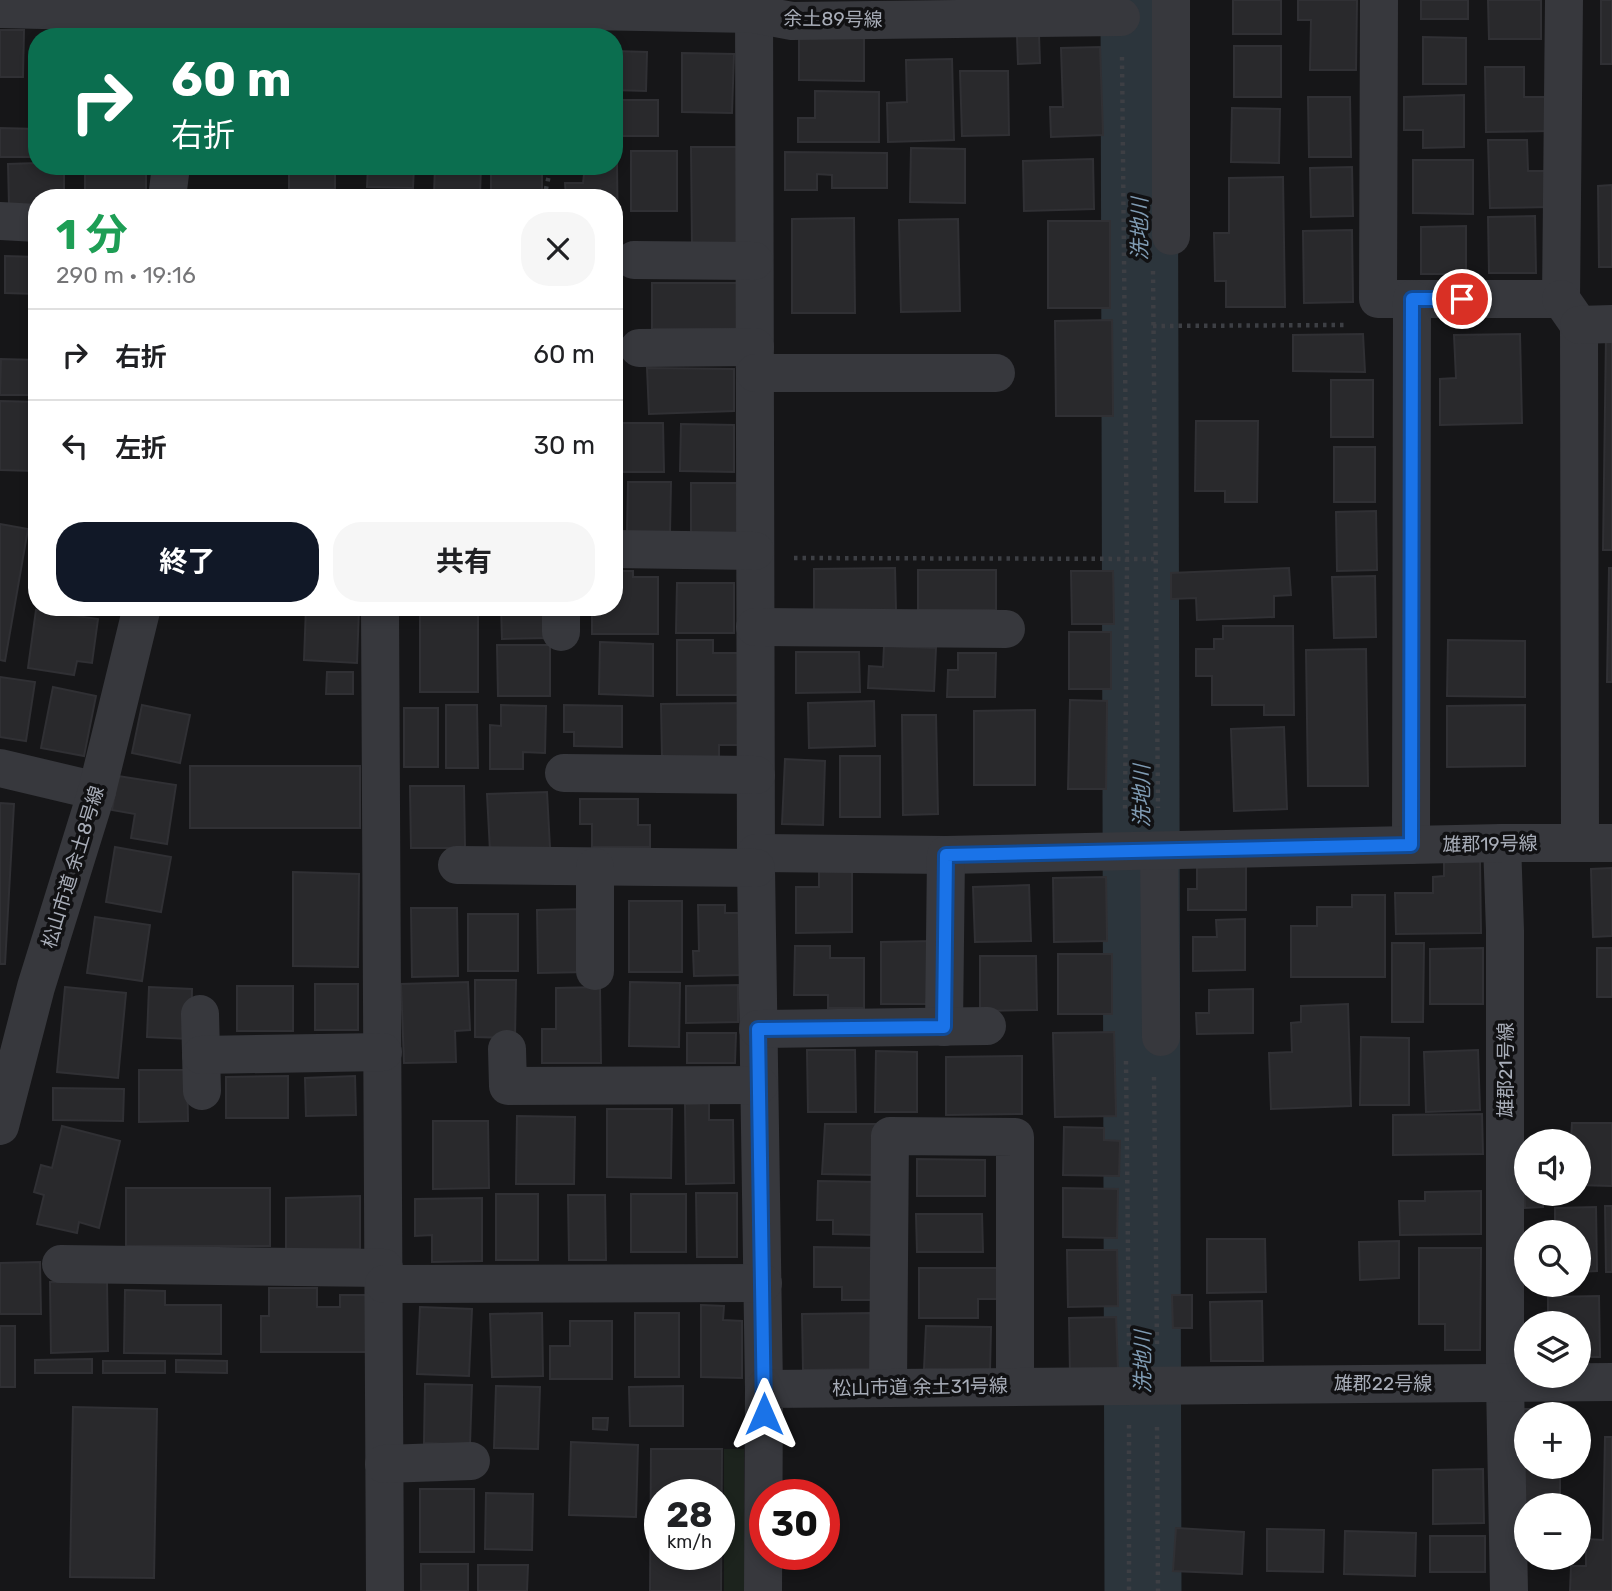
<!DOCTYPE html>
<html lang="ja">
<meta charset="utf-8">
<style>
:root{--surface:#fff;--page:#f6f6f6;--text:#202124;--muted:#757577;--line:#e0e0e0;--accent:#111827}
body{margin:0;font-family:Rubik,"Noto Sans JP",sans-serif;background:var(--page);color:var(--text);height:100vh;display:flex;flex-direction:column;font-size:26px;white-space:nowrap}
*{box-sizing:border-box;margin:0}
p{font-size:23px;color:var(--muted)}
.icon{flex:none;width:38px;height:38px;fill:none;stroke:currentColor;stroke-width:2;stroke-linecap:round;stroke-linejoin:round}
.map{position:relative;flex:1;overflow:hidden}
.sheet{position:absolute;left:28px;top:189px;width:595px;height:427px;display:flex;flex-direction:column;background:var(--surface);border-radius:28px;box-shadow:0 4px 10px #0003}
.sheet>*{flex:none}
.hud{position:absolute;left:28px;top:28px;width:595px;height:147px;border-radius:28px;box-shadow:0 4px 10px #0003;background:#0b6e4f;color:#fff;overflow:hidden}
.fabs{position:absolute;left:1514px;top:1129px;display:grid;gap:14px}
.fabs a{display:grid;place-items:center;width:77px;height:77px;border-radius:50%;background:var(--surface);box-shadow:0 4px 10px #0003;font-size:35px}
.speed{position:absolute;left:644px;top:1479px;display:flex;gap:14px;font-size:35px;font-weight:700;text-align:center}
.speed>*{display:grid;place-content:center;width:91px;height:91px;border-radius:50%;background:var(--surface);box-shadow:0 4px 10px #0003;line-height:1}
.speed small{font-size:18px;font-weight:400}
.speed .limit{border:10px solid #d22;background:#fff;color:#111}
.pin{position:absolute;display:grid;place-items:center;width:60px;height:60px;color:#fff;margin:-30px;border:4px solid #fff;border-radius:50%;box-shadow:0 2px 7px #0007}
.me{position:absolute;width:77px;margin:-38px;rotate:0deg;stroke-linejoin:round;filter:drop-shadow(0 0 5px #0008)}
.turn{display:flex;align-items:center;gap:24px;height:147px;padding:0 28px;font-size:32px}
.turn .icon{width:91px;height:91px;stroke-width:2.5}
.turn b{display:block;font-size:49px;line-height:60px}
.round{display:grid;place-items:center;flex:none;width:74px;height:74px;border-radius:28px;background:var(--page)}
.head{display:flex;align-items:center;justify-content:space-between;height:119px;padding:0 28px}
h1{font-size:42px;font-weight:700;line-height:52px;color:#1e9e55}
.primary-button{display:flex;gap:14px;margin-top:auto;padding:14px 28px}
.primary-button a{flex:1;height:80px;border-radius:28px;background:var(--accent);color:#fff;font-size:28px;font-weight:700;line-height:80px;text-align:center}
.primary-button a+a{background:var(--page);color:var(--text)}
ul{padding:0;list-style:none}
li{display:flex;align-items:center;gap:21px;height:91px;padding:0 28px;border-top:2px solid var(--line)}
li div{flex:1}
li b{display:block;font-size:26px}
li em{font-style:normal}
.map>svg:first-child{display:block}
.green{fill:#1c231d}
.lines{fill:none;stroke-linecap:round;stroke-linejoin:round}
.river{stroke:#2c353c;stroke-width:77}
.building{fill:#29292c;stroke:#303034;stroke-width:2;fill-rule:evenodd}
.path{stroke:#3d3f44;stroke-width:4.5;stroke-dasharray:3.5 5;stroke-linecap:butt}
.minor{stroke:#37383d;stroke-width:38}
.route-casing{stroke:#114b97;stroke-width:18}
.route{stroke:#1a73e8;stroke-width:12}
.labels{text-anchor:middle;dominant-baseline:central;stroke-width:7;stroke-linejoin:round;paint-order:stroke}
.street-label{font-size:19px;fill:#a8adb8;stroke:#111113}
.water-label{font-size:21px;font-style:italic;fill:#7f9bb3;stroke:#111113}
</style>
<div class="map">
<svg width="1612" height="1591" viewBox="0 0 1612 1591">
<rect width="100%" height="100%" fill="#161618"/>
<rect class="green" x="724" y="1449" width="20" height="142"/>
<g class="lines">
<path class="river" d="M1139,0L1143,1591"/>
</g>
<g class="building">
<rect x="1233" y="0" width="48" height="34"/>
<path d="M1298,0H1357L1356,70H1310L1311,20H1298Z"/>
<rect x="1421" y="0" width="47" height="19"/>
<path d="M1488,0H1541V39H1489Z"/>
<rect x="1601" y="0" width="11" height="64"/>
<path d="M0,30H24L23,77H0Z"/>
<path d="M59,31L159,34V37H59Z"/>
<path d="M1039,35L1040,63L1018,64L1017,36Z"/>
<path d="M1423,37L1466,38V84H1423Z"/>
<path d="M799,38H864V81L799,80Z"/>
<rect x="1234" y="46" width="47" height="51"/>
<path d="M1100,47L1103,135L1051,137L1050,107H1063L1061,48Z"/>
<path d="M614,51L647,52L646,91L614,90Z"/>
<path d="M682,53L734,54L732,113L682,112Z"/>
<path d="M952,59L954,140L888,142L887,103L907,102L906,60Z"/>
<path d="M1485,67H1524V97H1550V131L1486,132Z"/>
<path d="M960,71H1008L1009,135L962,136Z"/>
<path d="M815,91L879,92V142H798V118H815Z"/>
<path d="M1464,95V147L1423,148V130H1404V97Z"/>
<path d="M1308,97H1350L1351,157H1309Z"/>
<rect x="614" y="100" width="44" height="36"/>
<path d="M1232,108L1280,109L1279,163L1231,162Z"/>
<path d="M0,128L37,129V157H0Z"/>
<path d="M1488,140H1527L1528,171H1547L1548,207L1490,208Z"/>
<path d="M691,147H737L739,244L692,245Z"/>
<path d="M911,148L965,149V203L910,202Z"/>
<rect x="631" y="151" width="46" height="60"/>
<path d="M785,152L887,153V188H832V175L817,174V190H785Z"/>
<path d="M1093,159L1094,209L1024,211L1023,161Z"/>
<path d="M1413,160H1473V214L1413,213Z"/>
<path d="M37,163V166H64V198H37V206H9L8,164Z"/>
<path d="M614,164H617L618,252H614V198H566L565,183H583L585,166H614Z"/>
<rect x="85" y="166" width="61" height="32"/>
<rect x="289" y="166" width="46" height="23"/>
<path d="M368,166H414L413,188L367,187Z"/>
<path d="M435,166H481L480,196L434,194Z"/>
<rect x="491" y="166" width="51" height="28"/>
<path d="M1352,167L1353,216L1311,217L1310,168Z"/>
<path d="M1283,177L1285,307H1226V281H1215L1214,233H1229V178Z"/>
<path d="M1612,185V267H1599L1598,186Z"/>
<path d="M1535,216L1536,273H1489L1488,217Z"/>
<path d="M854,218L855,313H792V219Z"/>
<path d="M958,219L960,311L901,312L899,220Z"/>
<rect x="1048" y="221" width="62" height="87"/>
<path d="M1466,226V274H1421V227Z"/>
<path d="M1352,230L1353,302L1304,303L1303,231Z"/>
<path d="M5,256L37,257V294L5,293Z"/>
<path d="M652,283H742L741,329H652Z"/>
<rect x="614" y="289" width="4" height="53"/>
<path d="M1112,320L1113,416H1056L1055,321Z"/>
<path d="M1363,334L1365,372L1293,371V335Z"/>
<path d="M1520,334L1522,423L1440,425V379L1456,378L1454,335Z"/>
<path d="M1606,336H1612V550H1603Z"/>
<rect x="614" y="357" width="5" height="52"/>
<path d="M1,359L37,360V395H0Z"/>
<path d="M647,368L734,369V411L649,414Z"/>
<rect x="1331" y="380" width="42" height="57"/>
<path d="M0,401L36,402L34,471L0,470Z"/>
<path d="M1196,421H1258L1257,502H1225V491H1195Z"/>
<path d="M614,423H663L664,472H614Z"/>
<path d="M681,424L734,425V472L680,471Z"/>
<rect x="1334" y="447" width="41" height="55"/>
<path d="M628,482H671L670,533L627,532Z"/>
<rect x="691" y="483" width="46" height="50"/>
<path d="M1376,511L1377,570L1337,571L1336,512Z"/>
<path d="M0,524L28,529L5,661L0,660Z"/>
<path d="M895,568L896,611H814V569Z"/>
<path d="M1289,568L1291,595L1274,596V617L1197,620L1196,598L1171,599V573Z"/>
<path d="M1609,568H1612V682H1607Z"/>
<rect x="918" y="570" width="78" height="40"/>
<path d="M614,571H633V577H658V634H592V607H614Z"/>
<path d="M1071,571H1113L1114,624H1072Z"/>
<path d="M1375,576L1376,637L1334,638L1332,577Z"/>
<path d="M677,583H734V633H676Z"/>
<path d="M306,607H359L357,663L304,660Z"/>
<rect x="420" y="607" width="58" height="85"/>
<path d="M501,607H547L548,638L502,639Z"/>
<path d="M36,610L98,619L92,663L77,661L74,675L28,668Z"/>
<path d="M1223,626H1293L1294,715H1264V705H1212V676H1196V649H1214V639H1223Z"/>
<rect x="1069" y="632" width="42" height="57"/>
<path d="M677,640H713V653H739V695H677Z"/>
<path d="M1448,640L1525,641V697L1447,696Z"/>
<path d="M600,642L653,644V696L599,694Z"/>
<path d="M497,645H550V696H498Z"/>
<path d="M884,646L936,648L934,691L868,688L869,666L883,667Z"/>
<path d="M1366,649L1368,786H1308L1306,650Z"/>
<path d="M796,652H859L860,692L796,693Z"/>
<path d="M958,653H996L995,697H947L948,670H958Z"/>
<path d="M327,672H353V694H326Z"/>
<path d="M0,677L35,682L26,741L0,737Z"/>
<path d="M53,687L96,696L84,756L41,748Z"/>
<path d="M1070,700L1107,701L1106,789H1068Z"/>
<path d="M874,701L875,746L809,748L808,703Z"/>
<path d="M742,703V745H719V757H662L661,704Z"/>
<path d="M142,705L190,715L180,763L132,753Z"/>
<path d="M446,705H477L478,768H446Z"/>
<path d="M501,705L546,706L545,753L523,752V769H490V725L501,726Z"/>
<path d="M564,705L622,706V747L574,746V732H564Z"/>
<path d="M1525,705V766L1447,767V706Z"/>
<rect x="404" y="708" width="34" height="59"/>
<path d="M1035,710V785H974V711Z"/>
<path d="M902,715H936L938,814L903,815Z"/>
<path d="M1284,727L1287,809L1234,811L1231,729Z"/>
<rect x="840" y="756" width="40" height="61"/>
<path d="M785,759L825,761L823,825L782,824Z"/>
<rect x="190" y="766" width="170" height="62"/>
<path d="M118,776L176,785L167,844L131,838L135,814L112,810Z"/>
<path d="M410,786H464L465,848H411Z"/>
<path d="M547,792L550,848L490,851L487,794Z"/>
<path d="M580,799H638V825H650V847H592V824H580Z"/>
<path d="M0,803L14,804L5,964H0Z"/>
<path d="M115,847L171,857L161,912L106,902Z"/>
<path d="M1197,861H1246V910H1188V889H1197Z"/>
<path d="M1480,861L1481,933L1396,934L1395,893H1433V877L1444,876V862Z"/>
<path d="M819,865H852V932L796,933V887H819Z"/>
<path d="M1612,868V936L1593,937L1591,869Z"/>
<path d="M293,872L359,874L358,967L293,966Z"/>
<path d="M1106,877L1107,941L1054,942L1053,878Z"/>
<path d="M1029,885L1031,941L975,942L973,887Z"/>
<path d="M1352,895H1385V977H1291V926H1317V907H1352Z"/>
<rect x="629" y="901" width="53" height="71"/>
<path d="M698,905H725V913H751L742,975L694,976L693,951H699Z"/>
<path d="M411,908H457L458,976L412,977Z"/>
<path d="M586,909V972L538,973L537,910Z"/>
<rect x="468" y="914" width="50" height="57"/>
<path d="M95,917L150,925L142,981L87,973Z"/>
<path d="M1245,919V970L1193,971V937H1217L1216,920Z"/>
<path d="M936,941L926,1004H881V942Z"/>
<path d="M1392,943H1424L1423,1022H1392Z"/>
<path d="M795,946H830V958H864V1008H828V995H794Z"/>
<path d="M1483,948V1004H1430V949Z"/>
<rect x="1597" y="948" width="15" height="49"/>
<rect x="1058" y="954" width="54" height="60"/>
<path d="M980,956H1036L1037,1010L980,1011Z"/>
<path d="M475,980H516L515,1038L475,1037Z"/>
<path d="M468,982L470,1030L455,1031L456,1062L404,1063L401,984Z"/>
<path d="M630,982L680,983L679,1047L629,1046Z"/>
<rect x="315" y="984" width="43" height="46"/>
<path d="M738,985V1022L686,1023V986Z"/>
<rect x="237" y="986" width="56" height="45"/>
<path d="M65,987L126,993L118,1078L57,1072Z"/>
<path d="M149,987L192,989L191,1039L147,1037Z"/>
<path d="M600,987L601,1063H542V1029H556V988Z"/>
<path d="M1253,989V1033L1197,1034L1196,1013H1209V990Z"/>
<path d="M1348,1004L1351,1106L1271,1109L1269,1053L1292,1052L1291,1023L1301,1022V1006Z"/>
<path d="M1114,1032L1116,1116L1055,1117L1053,1033Z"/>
<path d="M687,1033H736L735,1063H687Z"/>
<path d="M1361,1037L1409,1038V1105H1360Z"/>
<path d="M807,1050H855L856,1112H808Z"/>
<path d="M1478,1050L1480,1110L1426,1112L1424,1052Z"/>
<path d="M876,1051L917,1052V1112H875Z"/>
<path d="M1022,1056V1114L946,1115V1057Z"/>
<path d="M139,1070H187L188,1121L139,1122Z"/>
<path d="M288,1076V1118H226V1077Z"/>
<path d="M355,1076L356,1115L306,1116L305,1078Z"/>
<path d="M53,1088L124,1089L123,1121L53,1120Z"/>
<path d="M709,1103V1120H733L734,1183L686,1184L685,1104Z"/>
<path d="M607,1109H672L671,1178L607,1177Z"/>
<path d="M1482,1114L1483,1154L1393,1155V1115Z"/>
<path d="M517,1116L575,1117L574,1184H516Z"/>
<path d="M433,1121H488L489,1188L433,1189Z"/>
<path d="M1572,1123H1612V1186L1578,1185V1141H1571Z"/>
<path d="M825,1124H878V1175L822,1174Z"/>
<path d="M62,1126L120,1141L99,1228L79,1222L77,1233L37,1224L44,1195L34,1192L41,1165L52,1168Z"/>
<path d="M1064,1127L1104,1128V1140L1120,1141L1119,1176L1063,1175Z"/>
<path d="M917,1159L985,1160V1196H917Z"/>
<path d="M1524,1175H1526V1194H1543V1207L1525,1208Z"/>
<path d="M818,1181L878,1182L877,1235L833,1234V1220H817Z"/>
<rect x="126" y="1188" width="144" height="58"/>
<path d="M1063,1188L1118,1189L1117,1238L1063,1237Z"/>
<path d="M1481,1191V1234L1400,1235L1399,1201H1425V1192Z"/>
<path d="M696,1193H737V1257H697Z"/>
<rect x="496" y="1194" width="42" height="66"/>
<rect x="631" y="1194" width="55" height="58"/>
<path d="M568,1195H605L606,1260H569Z"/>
<path d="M360,1196V1249L286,1250V1198Z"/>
<path d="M482,1198V1261L432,1262V1235L415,1236V1199Z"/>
<path d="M1605,1206H1612V1272H1606Z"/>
<path d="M1596,1207L1597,1271L1578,1272V1232H1555V1208Z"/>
<path d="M916,1214H982L983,1252H917Z"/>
<path d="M1207,1239H1265L1266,1292L1207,1293Z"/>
<path d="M1399,1241V1278L1360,1280L1359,1242Z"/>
<path d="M814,1247L876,1248L874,1300H842V1287H814Z"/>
<path d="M1419,1248H1481L1480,1350H1445V1324H1419Z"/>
<path d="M1067,1250H1117L1118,1306L1068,1307Z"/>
<path d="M40,1262L41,1314H0V1263Z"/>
<path d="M919,1268H998L997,1299H978V1318H919Z"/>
<path d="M107,1281L108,1351L51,1353L50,1282Z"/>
<path d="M269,1288H317V1307H340V1295H366V1352H261V1316H269Z"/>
<path d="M125,1290L165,1291V1305H221V1354L124,1353Z"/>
<path d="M1172,1295H1192V1328H1173Z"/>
<path d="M1599,1296L1600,1357H1578V1323H1548V1297Z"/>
<path d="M1262,1301L1263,1361H1211L1210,1302Z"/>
<path d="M701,1305L724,1306L723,1320L742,1321V1378L701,1377Z"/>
<path d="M420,1307L472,1309L469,1376L417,1374Z"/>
<path d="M542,1313L543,1376L492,1377L490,1314Z"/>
<rect x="635" y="1313" width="44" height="64"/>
<path d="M871,1313V1369L803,1370L802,1314Z"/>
<path d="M1116,1317L1118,1371L1070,1373L1069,1318Z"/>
<path d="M570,1321H612V1379H550V1346H570Z"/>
<rect x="0" y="1326" width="15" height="61"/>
<path d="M926,1326L991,1327L990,1371L924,1369Z"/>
<path d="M92,1359V1373H35V1360Z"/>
<path d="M176,1360L227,1361V1373L176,1372Z"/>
<rect x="103" y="1361" width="62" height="12"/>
<path d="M425,1384L472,1385L470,1445L424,1443Z"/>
<path d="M496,1386L540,1387L538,1449L494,1448Z"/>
<path d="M683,1386V1426H630L629,1387Z"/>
<path d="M73,1407L157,1409L154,1578L70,1577Z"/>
<path d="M1516,1409H1559V1414H1526V1466H1560V1501L1518,1502Z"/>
<path d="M593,1418H608L607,1430L593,1429Z"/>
<path d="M1605,1437H1612V1591H1570L1571,1566H1586V1539L1603,1540Z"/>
<path d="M571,1442L638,1445L636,1517L569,1515Z"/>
<path d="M651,1449H722L721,1591H650ZM660,1494H719V1554H660Z"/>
<path d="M1483,1469L1484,1523L1433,1524V1470Z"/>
<rect x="420" y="1489" width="54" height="63"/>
<path d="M486,1493L533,1494L532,1550L485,1549Z"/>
<path d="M1176,1528L1244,1532L1242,1574L1173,1571Z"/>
<path d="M1267,1529L1324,1530L1323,1572L1267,1571Z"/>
<path d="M1345,1531L1416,1533L1415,1576L1344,1574Z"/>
<rect x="1430" y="1536" width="55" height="36"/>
<rect x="421" y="1564" width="47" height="27"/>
<path d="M478,1565H528L527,1591H478Z"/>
</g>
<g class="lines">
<g class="path">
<path d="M1122,57L1127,559L1125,811"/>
<path d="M544,198L551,166"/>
<path d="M1153,271L1158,808"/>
<path d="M1153,326L1347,325"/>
<path d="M794,558L1154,559"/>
<path d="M1126,1061L1129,1347"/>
<path d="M1154,1077L1157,1345"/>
<path d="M1129,1425V1591"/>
<path d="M1157,1427L1158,1591"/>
</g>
<g class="minor">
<path d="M754,0L756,868L764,1389"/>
<path d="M1171,0V236"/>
<path d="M1379,0L1378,299H1561L1564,0"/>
<path d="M0,9L346,17L476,15L586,11L754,14L792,21L1121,17"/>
<path d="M167,198L171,166"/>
<path d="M0,221L37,223"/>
<path d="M634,260L754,261"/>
<path d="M1561,299L1579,325L1580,843"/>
<path d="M1579,325L1612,324"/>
<path d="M639,348L755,347"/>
<path d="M755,373H996"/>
<path d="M614,549L755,551"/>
<path d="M380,607L385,1591"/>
<path d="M561,607V632"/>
<path d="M755,627L1006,629"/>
<path d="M0,768L97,791"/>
<path d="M564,773L756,775"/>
<path d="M1502,843L1505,931V1382L1509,1591"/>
<path d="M1411,845L1412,299"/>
<path d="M1159,851L1161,1037"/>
<path d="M756,853L946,855L1502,843H1612"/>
<path d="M457,865L756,868"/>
<path d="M595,971V867"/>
<path d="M200,1014L202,1091"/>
<path d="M944,1027L946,855"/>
<path d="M758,1029L987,1026"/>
<path d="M507,1049L508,1086L759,1085"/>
<path d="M201,1055L383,1052"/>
<path d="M0,1126L36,987L97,791L142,607"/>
<path d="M61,1264L384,1268"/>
<path d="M384,1284L763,1283"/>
<path d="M888,1387L890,1136L1015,1137V1386"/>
<path d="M384,1464L471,1461"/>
<path d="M763,1591L764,1389L1612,1382"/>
</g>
</g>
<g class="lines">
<g class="route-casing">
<path id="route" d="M764,1414L758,1029L944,1027L946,855L1411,845L1412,299H1462"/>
</g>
<use href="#route" class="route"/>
</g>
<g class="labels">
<g class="street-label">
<text transform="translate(833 19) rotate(1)">余土89号線</text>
<text transform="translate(1490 844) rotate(-1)">雄郡19号線</text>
<text transform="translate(73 867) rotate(-73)">松山市道 余土8号線</text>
<text transform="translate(1505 1070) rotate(-90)">雄郡21号線</text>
<text x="1383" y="1383">雄郡22号線</text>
<text transform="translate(920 1387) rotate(-1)">松山市道 余土31号線</text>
</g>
<g class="water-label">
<text transform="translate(1139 229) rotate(-90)">洗地川</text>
<text transform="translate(1141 796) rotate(-90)">洗地川</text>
<text transform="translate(1142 1362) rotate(-90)">洗地川</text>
</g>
</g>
</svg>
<div class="fabs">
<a><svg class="icon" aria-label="sound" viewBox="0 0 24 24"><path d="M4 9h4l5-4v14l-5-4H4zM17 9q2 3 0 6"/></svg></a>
<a><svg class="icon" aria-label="search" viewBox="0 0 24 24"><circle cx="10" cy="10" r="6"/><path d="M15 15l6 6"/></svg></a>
<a><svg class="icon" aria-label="layers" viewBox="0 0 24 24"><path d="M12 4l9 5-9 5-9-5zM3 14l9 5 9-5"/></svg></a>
<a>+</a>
<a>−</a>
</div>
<div class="speed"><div>28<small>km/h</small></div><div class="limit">30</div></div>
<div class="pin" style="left:1462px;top:299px;background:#d93025"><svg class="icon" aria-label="arrive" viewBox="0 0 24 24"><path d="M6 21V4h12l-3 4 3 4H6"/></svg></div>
<svg class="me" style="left:764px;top:1414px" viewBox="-20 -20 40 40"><path d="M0-17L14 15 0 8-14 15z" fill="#1a73e8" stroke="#fff" stroke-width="4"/></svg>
<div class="hud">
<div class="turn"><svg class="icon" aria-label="right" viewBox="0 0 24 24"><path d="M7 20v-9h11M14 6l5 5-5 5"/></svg><div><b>60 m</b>右折</div></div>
</div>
<section class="sheet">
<div class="head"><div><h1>1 分</h1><p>290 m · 19:16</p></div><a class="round"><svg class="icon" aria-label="close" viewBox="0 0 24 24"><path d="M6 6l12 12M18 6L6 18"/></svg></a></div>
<ul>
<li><svg class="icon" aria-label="right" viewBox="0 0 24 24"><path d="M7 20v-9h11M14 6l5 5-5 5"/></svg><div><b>右折</b></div><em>60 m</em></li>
<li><svg class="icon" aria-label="left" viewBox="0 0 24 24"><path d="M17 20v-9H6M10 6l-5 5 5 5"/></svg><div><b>左折</b></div><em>30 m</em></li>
</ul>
<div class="primary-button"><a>終了</a><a>共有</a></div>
</section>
</div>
